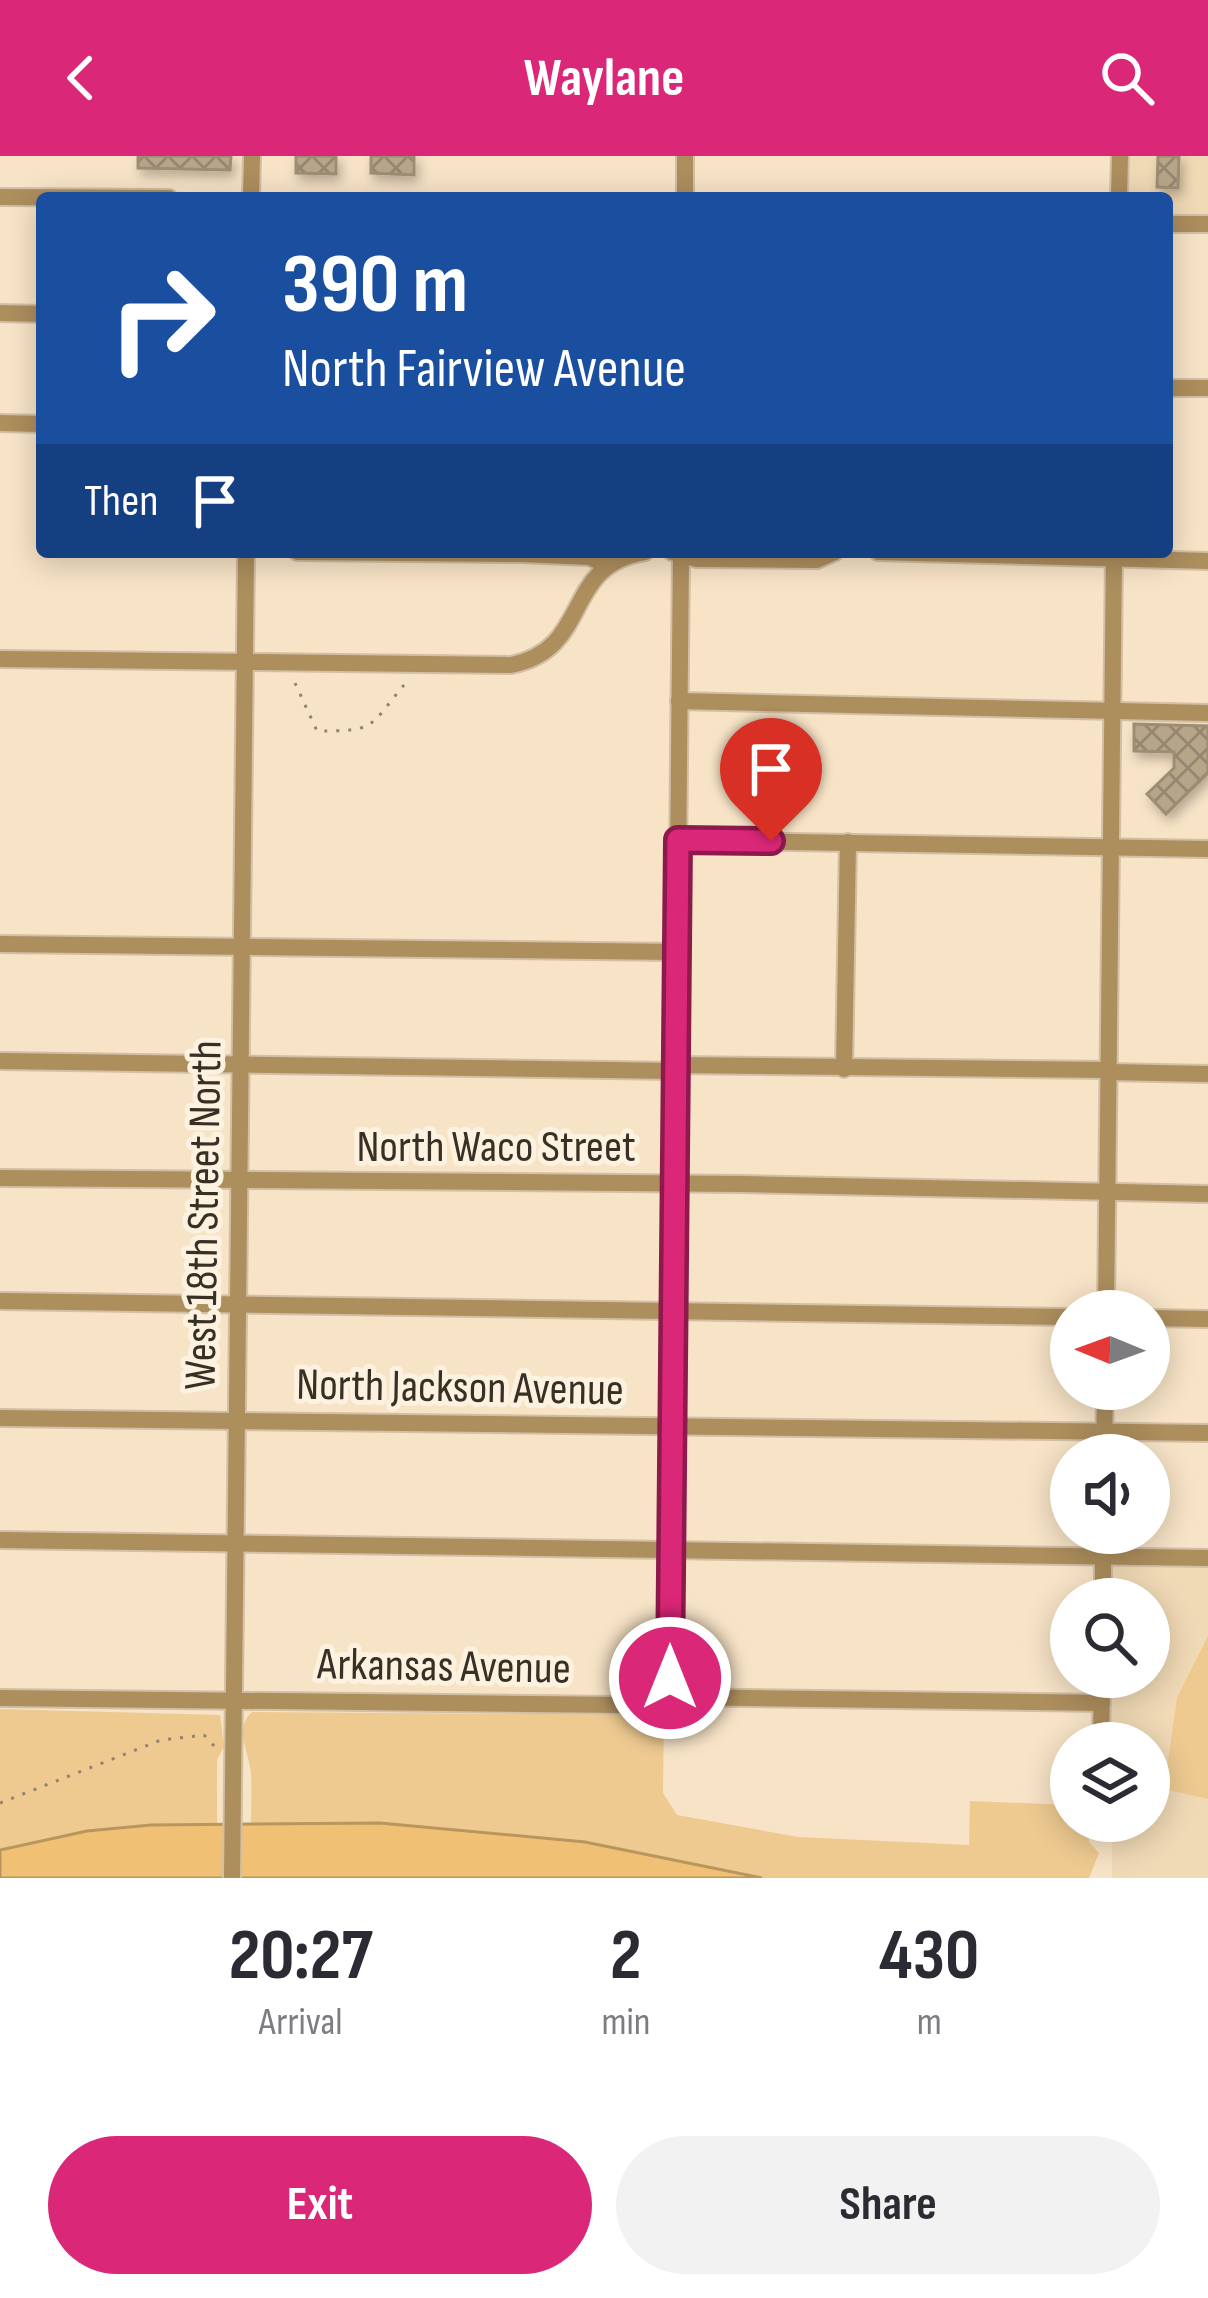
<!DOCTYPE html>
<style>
:root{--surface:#fff;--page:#f2f2f3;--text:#2b2b33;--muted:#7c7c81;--accent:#db2777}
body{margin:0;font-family:"Sofia Sans Condensed",sans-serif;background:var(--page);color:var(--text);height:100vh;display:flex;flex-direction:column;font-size:45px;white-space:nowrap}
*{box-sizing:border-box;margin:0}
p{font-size:39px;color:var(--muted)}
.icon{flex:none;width:66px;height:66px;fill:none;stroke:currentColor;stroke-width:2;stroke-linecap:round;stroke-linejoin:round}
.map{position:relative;height:1722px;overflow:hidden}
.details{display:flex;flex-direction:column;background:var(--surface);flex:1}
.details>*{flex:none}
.guide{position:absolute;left:36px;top:36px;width:1137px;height:366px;border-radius:12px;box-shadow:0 6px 30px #0003;background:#1a4fa0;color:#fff;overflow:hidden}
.needle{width:78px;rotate:271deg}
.fabs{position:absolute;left:1050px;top:1134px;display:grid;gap:24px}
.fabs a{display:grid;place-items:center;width:120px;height:120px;border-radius:50%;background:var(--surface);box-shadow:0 6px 30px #0003;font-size:60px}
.pin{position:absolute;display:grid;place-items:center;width:102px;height:102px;color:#fff;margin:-123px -51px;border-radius:50% 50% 50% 0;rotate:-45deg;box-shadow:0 0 12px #0007}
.pin .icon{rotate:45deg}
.me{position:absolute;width:132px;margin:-66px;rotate:0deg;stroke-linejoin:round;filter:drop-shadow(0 0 9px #0008)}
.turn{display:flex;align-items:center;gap:42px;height:252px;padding:0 48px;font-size:54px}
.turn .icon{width:156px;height:156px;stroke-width:2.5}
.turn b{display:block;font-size:84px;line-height:102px}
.then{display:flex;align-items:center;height:114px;padding:0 48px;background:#0003;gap:24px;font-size:45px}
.eta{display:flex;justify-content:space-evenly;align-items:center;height:204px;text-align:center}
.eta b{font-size:72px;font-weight:700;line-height:84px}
.cta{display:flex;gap:24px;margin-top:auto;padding:24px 48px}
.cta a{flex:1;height:138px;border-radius:72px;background:var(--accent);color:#fff;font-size:48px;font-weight:700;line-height:138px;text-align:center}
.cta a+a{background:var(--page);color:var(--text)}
header{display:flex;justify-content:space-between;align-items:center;height:156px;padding:0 48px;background:var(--accent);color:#fff;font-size:54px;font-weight:700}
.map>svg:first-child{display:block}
.built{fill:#f0d9b5}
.green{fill:#eeca91}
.water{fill:#f0c175;stroke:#b9965d;stroke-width:3}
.building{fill:url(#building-cross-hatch);stroke:#9f8d72;stroke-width:3;filter:url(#shadow)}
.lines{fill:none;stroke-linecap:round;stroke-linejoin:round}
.minor-casing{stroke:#d1bfa6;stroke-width:20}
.path{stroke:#918370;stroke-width:3;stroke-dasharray:3 9;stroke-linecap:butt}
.minor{stroke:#ad8e5d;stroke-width:16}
.route-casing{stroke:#8e194d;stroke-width:30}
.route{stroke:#db2777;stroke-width:21}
.labels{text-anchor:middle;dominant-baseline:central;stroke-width:10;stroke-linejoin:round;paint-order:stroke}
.street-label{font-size:45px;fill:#383025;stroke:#fdf2e0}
</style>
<header><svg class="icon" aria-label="back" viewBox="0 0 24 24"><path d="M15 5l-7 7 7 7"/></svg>Waylane<svg class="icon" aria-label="search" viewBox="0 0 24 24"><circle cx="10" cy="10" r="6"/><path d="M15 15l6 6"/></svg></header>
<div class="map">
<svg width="1208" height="1722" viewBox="0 0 1208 1722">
<defs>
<pattern id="building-cross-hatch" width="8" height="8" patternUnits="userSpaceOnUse" patternTransform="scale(3)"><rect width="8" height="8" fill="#b7a58a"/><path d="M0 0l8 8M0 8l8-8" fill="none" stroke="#968771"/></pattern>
<filter id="shadow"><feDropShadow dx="3.5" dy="6" stdDeviation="6" flood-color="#0004"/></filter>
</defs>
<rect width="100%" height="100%" fill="#f7e3c6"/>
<g class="built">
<path d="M1127,0H1208V60L1167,59V42H1127Z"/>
<path d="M1113,1406L1208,1408V1722H1112V1665H1149V1587H1109L1111,1521H1149V1443H1112Z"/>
</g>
<g class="green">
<path d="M1208,1480V1643L1164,1633L1177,1542Z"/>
<path d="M0,1553L220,1559L224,1590L217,1604V1668L87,1675L0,1694Z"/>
<path d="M252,1556L664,1559L663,1637L677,1659L798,1681L969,1689L970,1645L1071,1649V1665H1088L1089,1686L1099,1697L1089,1722H762L585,1686L380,1667H251C251,1651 252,1634 251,1618C250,1598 233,1573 252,1556Z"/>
</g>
<path class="water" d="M380,1667L585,1686L762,1722H0V1694L87,1675L151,1669Z"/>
<g class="building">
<path d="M138,0H231L230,14L138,12Z"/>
<path d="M296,0H336V18L296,17Z"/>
<path d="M371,0H414V19L371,17Z"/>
<path d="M1158,0H1179L1178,32L1157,31Z"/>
<path d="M1134,568L1208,570V617L1166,658L1147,638L1174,612V596L1134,595Z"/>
</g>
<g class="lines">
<g class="minor-casing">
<g id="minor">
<path d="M0,41L169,42"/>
<path d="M251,42L252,0"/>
<path d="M685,42V0"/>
<path d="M1119,42L1120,0"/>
<path d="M1167,68H1208"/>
<path d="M0,157L42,158"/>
<path d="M1167,232H1208"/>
<path d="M0,267L42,268"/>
<path d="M297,396L522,398L590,401L606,409"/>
<path d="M672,396L697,403L817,404L835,396"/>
<path d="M878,396L1208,405"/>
<path d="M0,503L511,509C593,493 561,409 645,396"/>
<path d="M679,545L1208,557"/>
<path d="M678,684L1208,693"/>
<path d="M0,788L677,796"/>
<path d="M0,905L675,915"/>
<path d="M676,909L1109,914"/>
<path d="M844,913L848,686"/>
<path d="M1109,916L1208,918"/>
<path d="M0,1022L743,1028L1208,1038"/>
<path d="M0,1145L1071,1161"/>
<path d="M1106,1155L1114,396"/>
<path d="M1149,1162L1208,1163"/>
<path d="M0,1262L1208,1277"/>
<path d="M1104,1299L1105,1233"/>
<path d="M0,1384L1208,1402"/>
<path d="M1103,1443V1377"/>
<path d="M0,1542L621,1549L680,1541L1102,1547"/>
<path d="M670,1543L681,396"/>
<path d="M1101,1587L1102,1521"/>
<path d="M1100,1674V1665"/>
<path d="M232,1722L246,396"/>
</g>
</g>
<g class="path">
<path d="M295,527L317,575C377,575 368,572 404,529"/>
<path d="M0,1647L161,1584L204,1579L217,1593"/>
</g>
<use href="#minor" class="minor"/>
</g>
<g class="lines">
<g class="route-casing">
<path id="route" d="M670,1522L678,684L771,685"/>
</g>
<use href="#route" class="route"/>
</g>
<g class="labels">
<g class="street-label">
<text x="496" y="991">North Waco Street</text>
<text transform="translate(204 1059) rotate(-89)">West 18th Street North</text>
<text transform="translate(460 1232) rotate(1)">North Jackson Avenue</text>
<text transform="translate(444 1511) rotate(1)">Arkansas Avenue</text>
</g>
</g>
</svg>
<div class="fabs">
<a><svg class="needle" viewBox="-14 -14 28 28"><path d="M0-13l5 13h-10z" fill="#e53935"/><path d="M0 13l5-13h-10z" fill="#7c7c81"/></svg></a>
<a><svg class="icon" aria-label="sound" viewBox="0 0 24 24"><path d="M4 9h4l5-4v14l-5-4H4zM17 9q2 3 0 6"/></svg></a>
<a><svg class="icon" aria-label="search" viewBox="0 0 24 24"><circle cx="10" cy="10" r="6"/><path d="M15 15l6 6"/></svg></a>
<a><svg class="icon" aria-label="layers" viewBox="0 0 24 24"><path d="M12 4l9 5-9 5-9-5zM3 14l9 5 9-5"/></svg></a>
</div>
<div class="pin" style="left:771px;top:685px;background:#d93025"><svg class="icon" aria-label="arrive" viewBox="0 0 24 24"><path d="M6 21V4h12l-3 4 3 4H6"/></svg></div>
<svg class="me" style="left:670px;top:1522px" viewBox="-20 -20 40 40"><circle r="17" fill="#db2777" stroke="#fff" stroke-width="3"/><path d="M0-11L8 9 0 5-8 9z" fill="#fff"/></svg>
<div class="guide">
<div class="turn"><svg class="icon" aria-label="right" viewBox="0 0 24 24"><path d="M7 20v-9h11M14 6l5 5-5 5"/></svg><div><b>390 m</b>North Fairview Avenue</div></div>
<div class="then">Then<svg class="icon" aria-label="arrive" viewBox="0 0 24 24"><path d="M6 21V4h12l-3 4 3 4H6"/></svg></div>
</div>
</div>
<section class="details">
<div class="eta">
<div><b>20:27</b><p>Arrival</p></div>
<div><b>2</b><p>min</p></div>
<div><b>430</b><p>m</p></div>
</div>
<div class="cta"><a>Exit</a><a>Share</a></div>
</section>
